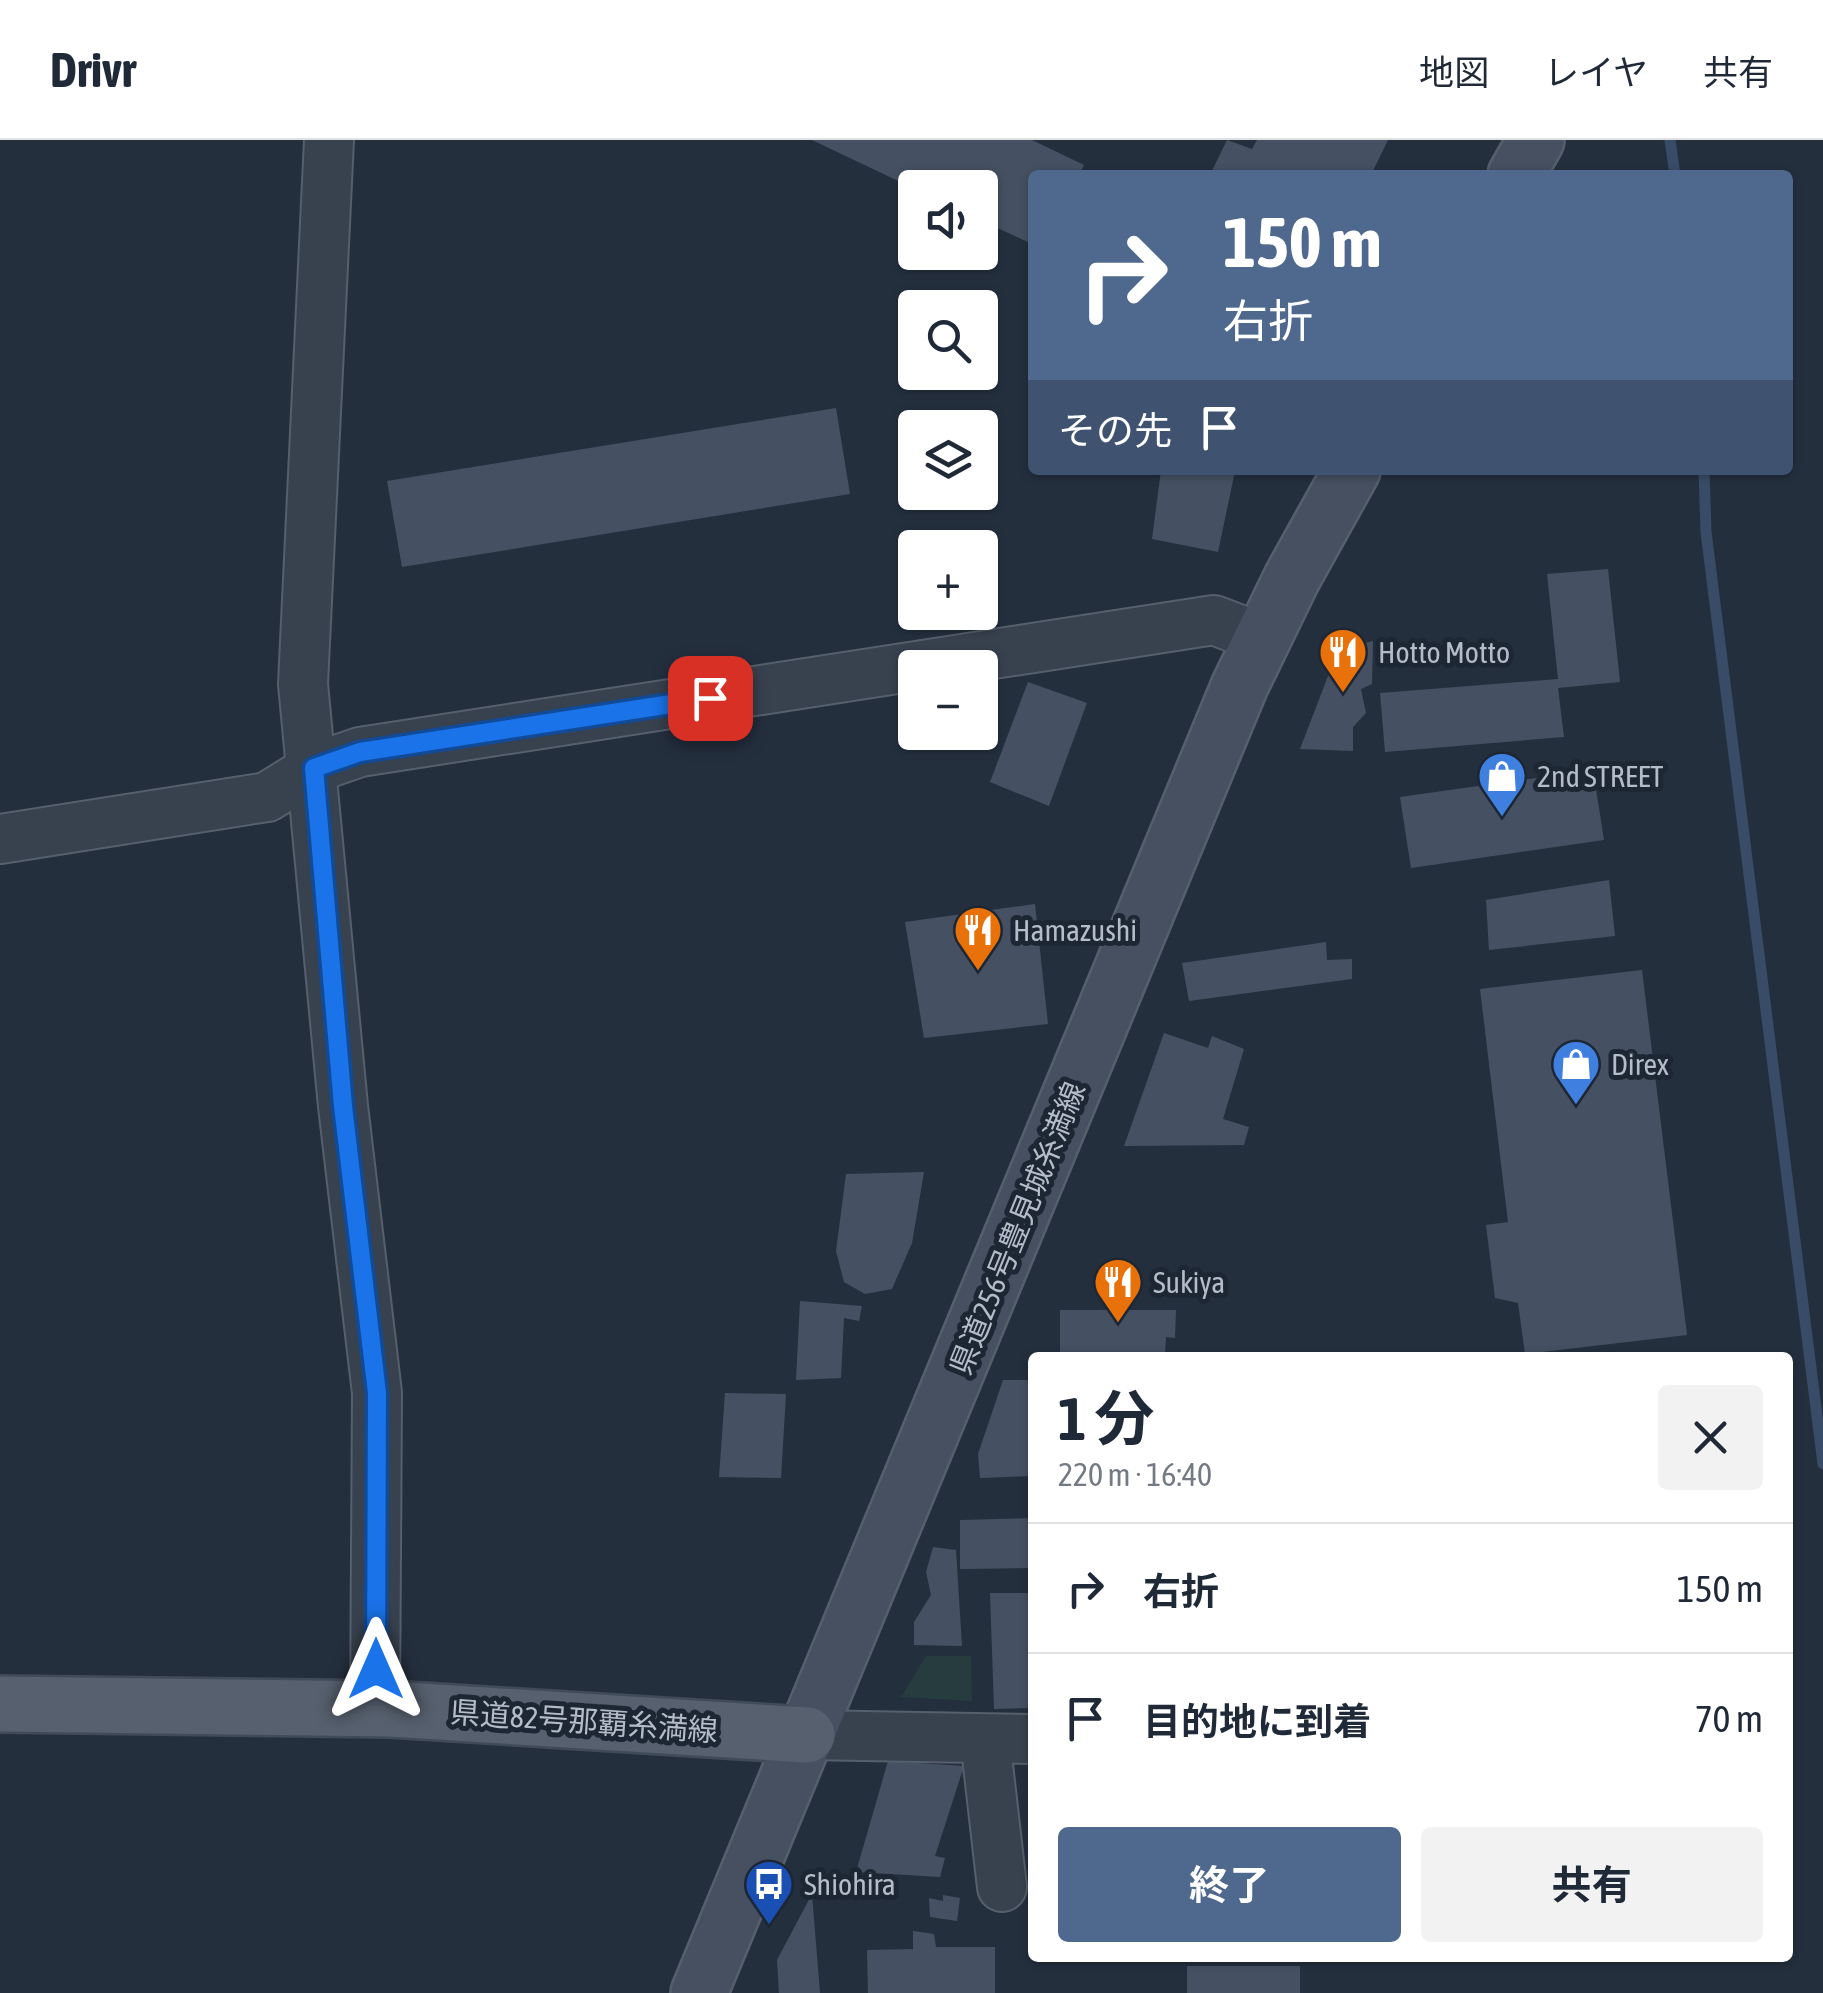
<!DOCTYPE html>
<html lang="ja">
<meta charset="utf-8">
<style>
:root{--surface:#fff;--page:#f2f2f3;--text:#1f2937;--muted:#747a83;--line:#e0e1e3;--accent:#4f688e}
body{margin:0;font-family:"Asap Condensed","Noto Sans JP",sans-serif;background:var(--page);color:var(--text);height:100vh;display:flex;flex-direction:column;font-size:38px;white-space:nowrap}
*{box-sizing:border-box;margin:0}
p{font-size:32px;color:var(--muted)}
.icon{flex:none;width:55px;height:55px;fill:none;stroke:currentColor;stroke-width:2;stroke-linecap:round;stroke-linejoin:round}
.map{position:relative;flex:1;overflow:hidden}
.drawer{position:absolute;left:1028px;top:1212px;width:765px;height:610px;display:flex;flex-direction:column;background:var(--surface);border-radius:10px;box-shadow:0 2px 8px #0004}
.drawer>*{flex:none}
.guide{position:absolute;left:1028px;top:30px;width:765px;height:305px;border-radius:10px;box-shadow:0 2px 8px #0004;background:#4f688e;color:#fff;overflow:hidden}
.buttons{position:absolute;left:898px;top:30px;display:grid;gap:20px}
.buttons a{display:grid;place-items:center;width:100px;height:100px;border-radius:10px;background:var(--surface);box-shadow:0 2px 8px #0004;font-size:50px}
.pin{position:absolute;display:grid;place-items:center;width:85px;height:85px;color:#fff;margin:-42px;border-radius:20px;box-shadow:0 5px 15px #0006}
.me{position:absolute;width:110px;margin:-55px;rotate:0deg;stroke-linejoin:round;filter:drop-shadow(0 0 8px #0008)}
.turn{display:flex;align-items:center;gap:35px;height:210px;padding:0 30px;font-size:45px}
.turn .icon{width:130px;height:130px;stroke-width:2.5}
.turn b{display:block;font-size:70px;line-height:85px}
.then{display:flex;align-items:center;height:95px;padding:0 30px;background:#0003;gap:20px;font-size:38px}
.round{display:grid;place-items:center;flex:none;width:105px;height:105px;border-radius:10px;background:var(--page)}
.overview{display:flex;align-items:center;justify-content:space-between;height:170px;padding:0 30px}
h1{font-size:60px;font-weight:700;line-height:75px}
.action{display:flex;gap:20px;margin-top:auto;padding:20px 30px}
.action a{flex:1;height:115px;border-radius:10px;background:var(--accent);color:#fff;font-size:40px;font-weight:700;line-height:115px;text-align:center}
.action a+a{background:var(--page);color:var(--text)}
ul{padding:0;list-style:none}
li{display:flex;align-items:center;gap:30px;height:130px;padding:0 30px;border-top:2px solid var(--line)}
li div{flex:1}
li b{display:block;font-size:38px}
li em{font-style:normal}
header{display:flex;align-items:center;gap:60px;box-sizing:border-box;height:140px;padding:0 50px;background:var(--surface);border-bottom:2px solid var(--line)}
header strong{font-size:48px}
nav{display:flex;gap:55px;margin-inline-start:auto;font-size:35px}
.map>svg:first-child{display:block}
.green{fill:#263c3f}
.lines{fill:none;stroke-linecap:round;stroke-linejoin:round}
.stream{stroke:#394c67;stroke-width:11}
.building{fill:#455162}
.street-casing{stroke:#565f6c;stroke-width:52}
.secondary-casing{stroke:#565f6c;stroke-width:60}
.primary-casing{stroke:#414a57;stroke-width:60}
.street{stroke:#38414e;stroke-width:48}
.secondary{stroke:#465061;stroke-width:55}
.primary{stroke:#56606e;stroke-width:55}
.route-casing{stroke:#114b97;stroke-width:25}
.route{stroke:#1a73e8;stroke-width:18}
.labels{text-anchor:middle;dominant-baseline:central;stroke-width:10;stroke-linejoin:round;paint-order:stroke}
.poi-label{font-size:30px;fill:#b4bcc9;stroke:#1d2633;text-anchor:start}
.street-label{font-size:30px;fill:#b4bcc9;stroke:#1d2633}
</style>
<header>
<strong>Drivr</strong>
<nav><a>地図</a><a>レイヤ</a><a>共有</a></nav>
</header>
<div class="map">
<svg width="1823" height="1853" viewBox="0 0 1823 1853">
<rect width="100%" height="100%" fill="#242f3e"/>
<path class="green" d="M926,1516H971L972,1561L901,1557Z"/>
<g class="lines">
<g class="stream">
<path d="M1670,0L1675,35"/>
<path d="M1704,330L1706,392L1823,1324"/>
</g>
</g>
<g class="building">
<path d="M812,0H1032L1084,25L1079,35H1032V104L980,80V48L915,49Z"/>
<path d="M1227,0L1252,9L1257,0H1388L1371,35H1210Z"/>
<path d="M836,268L850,354L402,427L387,341Z"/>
<path d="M1161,330L1235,331L1218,412L1152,399Z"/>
<path d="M1608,429L1620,542L1558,548L1564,597L1385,612L1380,553L1558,539L1547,434Z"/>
<path d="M1373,501L1372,544L1361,549L1366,573L1353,587V611L1300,609L1338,510Z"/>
<path d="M1028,542L1087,563L1049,666L990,642Z"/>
<path d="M1593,630L1604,700L1411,728L1400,657Z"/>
<path d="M1609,740L1615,796L1489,810L1486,760Z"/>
<path d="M1035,764L1048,884L924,898L905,782Z"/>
<path d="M1326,802L1327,820L1352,819V839L1189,861L1182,823Z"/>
<path d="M1642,830L1687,1195L1525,1214L1518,1163L1495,1158L1486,1085L1508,1082L1480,849Z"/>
<path d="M1164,893L1208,908L1212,896L1244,909L1223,979L1249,987L1244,1005L1124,1006Z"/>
<path d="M924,1032L912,1103L892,1149L865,1154L844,1142L836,1111L846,1034Z"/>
<path d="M800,1161L862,1166L859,1181L844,1178L841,1238L796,1240Z"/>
<path d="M1060,1170H1176L1175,1198L1166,1197L1165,1216L1060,1214Z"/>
<path d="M1003,1240H1032V1336L980,1338L978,1314Z"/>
<path d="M725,1253L786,1254L781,1338L719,1337Z"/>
<path d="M1032,1378V1428L960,1429V1380Z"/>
<path d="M933,1407L956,1410L962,1506L914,1505V1482L931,1455L926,1432Z"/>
<path d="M990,1453H1032V1568L994,1569Z"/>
<path d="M888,1621L964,1626L935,1716L945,1718L940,1737L856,1732Z"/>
<path d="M812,1754L820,1853H779L777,1820Z"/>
<path d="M943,1755L960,1758L957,1781L930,1777L929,1758L943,1761Z"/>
<path d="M913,1791L934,1794L936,1807H995V1853H868L867,1810L913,1809Z"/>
<rect x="1187" y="1826" width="113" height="27"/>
</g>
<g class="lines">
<g class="street-casing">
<g id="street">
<path d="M329,0L303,544L343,966L377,1253L375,1569"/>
<path d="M0,699L267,657L314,628L360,612L1214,480L1261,498"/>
<path d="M807,1595L1032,1599"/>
<path d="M985,1599L1002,1747"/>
</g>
</g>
<g class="secondary-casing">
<g id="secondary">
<path d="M1516,35L1536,0"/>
<path d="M699,1853L1240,545L1292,438L1352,330"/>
</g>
</g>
<g class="primary-casing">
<path id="primary" d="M0,1564L390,1569L807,1595"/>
</g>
<use href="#street" class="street"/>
<use href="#secondary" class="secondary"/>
<use href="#primary" class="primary"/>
</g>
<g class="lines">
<g class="route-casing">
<path id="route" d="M376,1529L377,1253L343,966L314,628L360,612L710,558"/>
</g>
<use href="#route" class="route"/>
</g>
<defs>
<g id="restaurant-pin" transform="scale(2.5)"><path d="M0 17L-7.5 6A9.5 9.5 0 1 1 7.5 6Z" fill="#e8710a" stroke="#1d2633"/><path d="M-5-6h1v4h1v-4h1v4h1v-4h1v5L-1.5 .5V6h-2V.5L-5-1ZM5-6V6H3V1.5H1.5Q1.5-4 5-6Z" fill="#fff"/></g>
<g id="shop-pin" transform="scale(2.5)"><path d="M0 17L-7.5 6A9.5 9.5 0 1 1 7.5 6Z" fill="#3f7fe0" stroke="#1d2633"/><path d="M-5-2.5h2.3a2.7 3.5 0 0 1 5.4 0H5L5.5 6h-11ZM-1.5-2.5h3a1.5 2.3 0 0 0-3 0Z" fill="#fff"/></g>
<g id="bus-pin" transform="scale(2.5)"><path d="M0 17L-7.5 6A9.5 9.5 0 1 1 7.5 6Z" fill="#1a4fb4" stroke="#1d2633"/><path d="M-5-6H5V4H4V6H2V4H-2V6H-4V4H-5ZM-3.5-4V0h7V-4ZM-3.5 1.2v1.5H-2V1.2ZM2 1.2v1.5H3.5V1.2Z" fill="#fff"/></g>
</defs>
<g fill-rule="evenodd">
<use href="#restaurant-pin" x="1343" y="512"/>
<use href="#shop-pin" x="1502" y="636"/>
<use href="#restaurant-pin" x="978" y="790"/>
<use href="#shop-pin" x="1576" y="924"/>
<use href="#restaurant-pin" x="1118" y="1142"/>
<use href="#bus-pin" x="769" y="1744"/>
</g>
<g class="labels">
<g class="poi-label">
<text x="1378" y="512">Hotto Motto</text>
<text x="1537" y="636">2nd STREET</text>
<text x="1013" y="790">Hamazushi</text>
<text x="1611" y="924">Direx</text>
<text x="1153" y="1142">Sukiya</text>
<text x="804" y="1744">Shiohira</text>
</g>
<g class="street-label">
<text transform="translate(1017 1088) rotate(-68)">県道256号豊見城糸満線</text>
<text transform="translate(584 1581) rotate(4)">県道82号那覇糸満線</text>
</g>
</g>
</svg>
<div class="buttons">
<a><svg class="icon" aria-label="sound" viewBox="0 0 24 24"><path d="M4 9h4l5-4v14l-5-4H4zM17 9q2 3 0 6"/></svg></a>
<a><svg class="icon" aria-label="search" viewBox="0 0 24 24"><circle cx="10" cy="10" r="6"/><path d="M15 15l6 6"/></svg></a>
<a><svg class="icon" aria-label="layers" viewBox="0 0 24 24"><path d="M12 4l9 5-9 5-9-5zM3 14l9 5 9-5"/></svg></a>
<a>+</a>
<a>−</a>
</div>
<div class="pin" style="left:710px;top:558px;background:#d93025"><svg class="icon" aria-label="arrive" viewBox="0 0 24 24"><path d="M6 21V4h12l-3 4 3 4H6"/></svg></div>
<svg class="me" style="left:376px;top:1529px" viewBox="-20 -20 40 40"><path d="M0-17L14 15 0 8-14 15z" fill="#1a73e8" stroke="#fff" stroke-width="4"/></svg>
<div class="guide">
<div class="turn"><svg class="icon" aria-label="right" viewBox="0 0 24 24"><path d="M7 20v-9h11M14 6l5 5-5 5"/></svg><div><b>150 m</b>右折</div></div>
<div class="then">その先<svg class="icon" aria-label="arrive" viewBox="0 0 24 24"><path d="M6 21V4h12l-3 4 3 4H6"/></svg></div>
</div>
<section class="drawer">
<div class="overview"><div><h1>1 分</h1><p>220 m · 16:40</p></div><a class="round"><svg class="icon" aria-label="close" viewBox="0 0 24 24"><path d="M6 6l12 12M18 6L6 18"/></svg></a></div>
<ul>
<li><svg class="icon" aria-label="right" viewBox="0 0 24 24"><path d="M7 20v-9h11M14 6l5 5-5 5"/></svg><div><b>右折</b></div><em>150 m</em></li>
<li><svg class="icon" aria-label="arrive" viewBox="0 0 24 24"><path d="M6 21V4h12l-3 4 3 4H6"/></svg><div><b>目的地に到着</b></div><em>70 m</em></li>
</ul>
<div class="action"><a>終了</a><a>共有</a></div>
</section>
</div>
